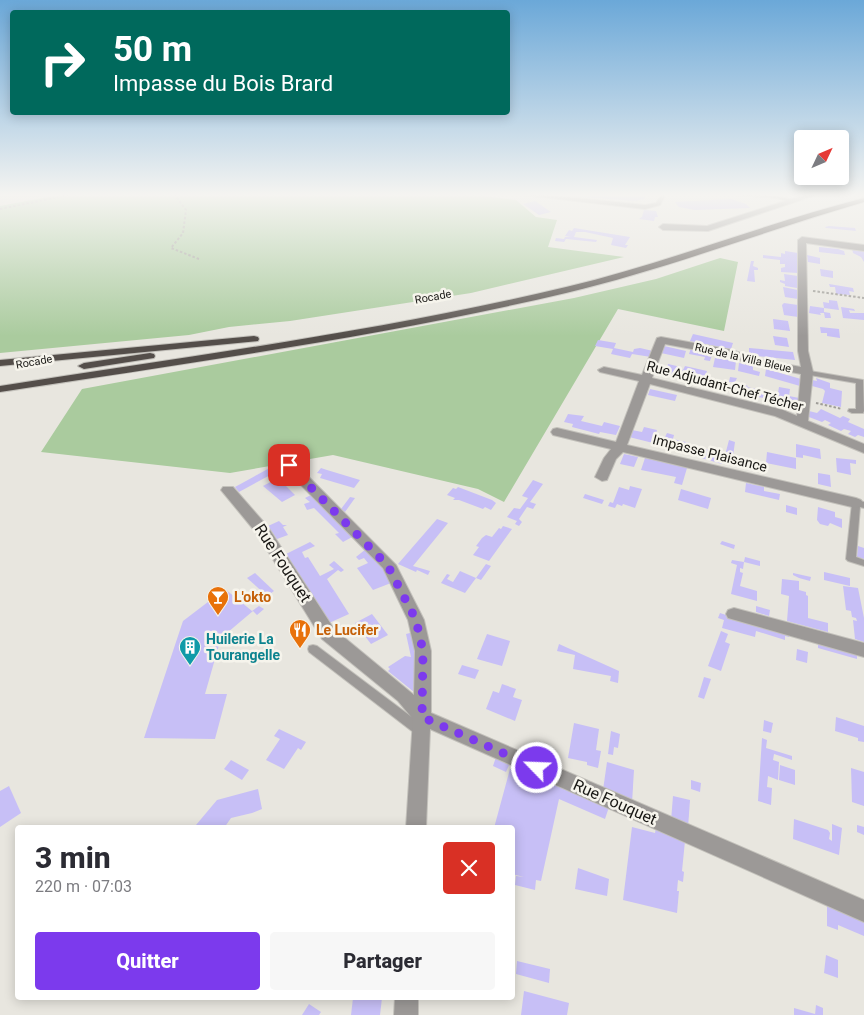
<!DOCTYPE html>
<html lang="fr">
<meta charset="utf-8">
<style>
:root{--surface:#fff;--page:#f7f7f7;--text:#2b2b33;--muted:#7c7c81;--accent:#7c3aed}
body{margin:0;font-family:Roboto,sans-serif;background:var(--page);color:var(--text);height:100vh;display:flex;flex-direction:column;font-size:19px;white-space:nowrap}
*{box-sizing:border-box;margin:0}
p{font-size:16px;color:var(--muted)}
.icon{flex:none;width:28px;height:28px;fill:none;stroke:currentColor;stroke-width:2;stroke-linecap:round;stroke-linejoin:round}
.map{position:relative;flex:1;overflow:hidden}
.panel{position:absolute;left:15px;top:825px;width:500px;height:175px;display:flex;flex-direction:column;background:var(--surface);border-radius:5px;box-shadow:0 2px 12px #0003}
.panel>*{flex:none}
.guide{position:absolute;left:10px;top:10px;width:500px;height:105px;border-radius:5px;box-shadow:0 2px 12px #0003;background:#00695c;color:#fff;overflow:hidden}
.needle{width:32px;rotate:46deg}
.fabs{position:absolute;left:794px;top:130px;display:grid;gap:10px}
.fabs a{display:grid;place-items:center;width:55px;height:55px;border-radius:5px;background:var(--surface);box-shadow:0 2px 12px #0003;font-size:25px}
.pin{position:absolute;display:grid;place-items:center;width:42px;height:42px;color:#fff;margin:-21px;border-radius:10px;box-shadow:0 2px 8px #0006}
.me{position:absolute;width:55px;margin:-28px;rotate:294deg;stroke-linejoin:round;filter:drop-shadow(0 0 4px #0008)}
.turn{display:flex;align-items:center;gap:18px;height:105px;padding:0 20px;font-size:22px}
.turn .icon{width:65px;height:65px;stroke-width:2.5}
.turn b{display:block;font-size:35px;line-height:42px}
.round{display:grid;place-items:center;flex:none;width:52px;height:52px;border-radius:5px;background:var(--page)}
.headline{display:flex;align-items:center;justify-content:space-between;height:85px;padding:0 20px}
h1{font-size:30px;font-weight:800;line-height:38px}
.primary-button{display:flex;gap:10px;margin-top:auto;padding:10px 20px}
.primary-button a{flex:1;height:58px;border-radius:5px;background:var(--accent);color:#fff;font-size:20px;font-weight:800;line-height:58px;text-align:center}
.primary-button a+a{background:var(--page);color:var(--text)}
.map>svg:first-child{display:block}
.built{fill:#e1ddce}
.green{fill:#aacb9e}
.building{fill:#c7bff6}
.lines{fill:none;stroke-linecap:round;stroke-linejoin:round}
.service-casing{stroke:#c3c1bb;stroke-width:2}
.minor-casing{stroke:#c3c1bb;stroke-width:2}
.trunk-casing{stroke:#c3c1bb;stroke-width:2}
.path{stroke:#9e9c97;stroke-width:2;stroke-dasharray:2.5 2;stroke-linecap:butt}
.service{fill:#9c9997;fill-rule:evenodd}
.minor{fill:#9c9997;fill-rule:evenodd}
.trunk{fill:#544e4a;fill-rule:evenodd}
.route{stroke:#7c3aed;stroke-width:9;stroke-dasharray:0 16.2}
.labels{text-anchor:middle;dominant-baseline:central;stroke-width:5;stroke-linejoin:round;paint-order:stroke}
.far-street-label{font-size:11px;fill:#191815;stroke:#f6f4ec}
.street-label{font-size:14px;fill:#191815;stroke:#f6f4ec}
.food-label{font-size:14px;font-weight:bold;fill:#c56008;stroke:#f6f4ec;text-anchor:start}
.culture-label{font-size:14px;font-weight:bold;fill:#0d838f;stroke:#f6f4ec;text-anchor:start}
.near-street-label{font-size:16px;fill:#191815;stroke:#f6f4ec}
</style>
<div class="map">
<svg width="864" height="1015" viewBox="0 0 864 1015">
<rect width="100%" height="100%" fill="#e8e6df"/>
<path class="built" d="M0,194H63L0,206Z"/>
<g class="green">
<path d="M63,194H486L484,196L516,200L536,217L557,220L548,247L624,257L471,293L290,321L229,327L189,335L0,353V206Z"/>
<path d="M720,258L738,262L724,331L618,309L504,502L478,489L333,455L230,473L41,452L82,389L574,298L656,279Z"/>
</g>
<g class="building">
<path d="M575,194H640L644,195L645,199L635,201L582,197L575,196Z"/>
<path d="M731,199L746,204L750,208L695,210L679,207L675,202Z"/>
<path d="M535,201L551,212L539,215L523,204Z"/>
<path d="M644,210L656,211L658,217H655L654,221L639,219L642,217Z"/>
<path d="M829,226L855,228L856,231L826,228L825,227Z"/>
<path d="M574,228L630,237L625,245H628L626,248L611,245L613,238L585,232H576L574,237L597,240L596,242L566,239L564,242L555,241L556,238L564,239L565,237H571L565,236L569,230L572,231Z"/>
<path d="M819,247L838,249L844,251L845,255L819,252Z"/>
<path d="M852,248L864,249V262L861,257L853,253Z"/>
<path d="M785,251L798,253V273L781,272V268L785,267V264H780V260L763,258V255L781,257V253L785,254Z"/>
<path d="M807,255L820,258V264L808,262Z"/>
<path d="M751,261H754L753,266L758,268V270H754L755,282L747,281Z"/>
<path d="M820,269L833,271V278L821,276Z"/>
<path d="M784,274L798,276L797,288L785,286V284L780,282V280L785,281Z"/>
<path d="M829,284L853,288L854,292L849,291L850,295L836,294L835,287H830Z"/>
<path d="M783,287L798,290V299L785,297Z"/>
<path d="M829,300L837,301L839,310L824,308V312L830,313L831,318H825L824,313H820L821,315L809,313L810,306L824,308L823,302L829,303Z"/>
<path d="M784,303L798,305V317L784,315L782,305Z"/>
<path d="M841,307L854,309L855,311L849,310L850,313H864V320L843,318Z"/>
<path d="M773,319L788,321L790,331L774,329Z"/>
<path d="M820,327L839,329L840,338L827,336V333H821Z"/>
<path d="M693,334L733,343L731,349L690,341Z"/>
<path d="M773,336L787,338L789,347L775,345Z"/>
<path d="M598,340L616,343L614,348L633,352L634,349L640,348L653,351L651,357L632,354L630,358L611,354L613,349L595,346Z"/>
<path d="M664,346L686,351L684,358L661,353Z"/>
<path d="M691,348L707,351L706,354L712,355L710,361L704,360L705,357L689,354Z"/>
<path d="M749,348L793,352L795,360L749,355Z"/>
<path d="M715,358L736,361L735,370L713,367Z"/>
<path d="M739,363L753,366V370L760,372L759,376L738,371Z"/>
<path d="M668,364L681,367L680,369L683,370L682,375L678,374L677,378L665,375Z"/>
<path d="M685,366L707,371L704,379L702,382L695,380L696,377L686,375L688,371L683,370Z"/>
<path d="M766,369L801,379L800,386L765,376Z"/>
<path d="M730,377L737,378L735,382L748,386L747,387L765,391L778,393L779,387L790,389L789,396L799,398L798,408L791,406L792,402L771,397L770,399L758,397L756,400L746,397L747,394L738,392L739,389L733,387L735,382H729Z"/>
<path d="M816,378L830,383V388L842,391L841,407L822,403L825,391L823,389L812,386V380L817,381Z"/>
<path d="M709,379L728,384L725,390L705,384Z"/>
<path d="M650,389L677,395L675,401L648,395Z"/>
<path d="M821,409L840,418L843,416L850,419L848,422L864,429V437L858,435L855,437L848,434L851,431L844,429L841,431L828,425L831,423L825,420L822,422L809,417V411L817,413Z"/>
<path d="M568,414L584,416L581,421L602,426L604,422L620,426L616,435L600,432L599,434L572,427L573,424L564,422Z"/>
<path d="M644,427L657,430L653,443L629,437L632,430L642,432Z"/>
<path d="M667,433L674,435L673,439L690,443L686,453L660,447Z"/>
<path d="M729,440L735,442L733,456L749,460V463L757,465L756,470L723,463Z"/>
<path d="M796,444L820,449L821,459L803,455V458L796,457Z"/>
<path d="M700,447L717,453L720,451L725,452L722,464L698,457Z"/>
<path d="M767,452L796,458V469L766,463Z"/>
<path d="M624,454L638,457L634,467L620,464Z"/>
<path d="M652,457L682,464L681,466L687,468L682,485L674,483L676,477L641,470L645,458L651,459Z"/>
<path d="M836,458L856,460V464L850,463L851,475L837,472Z"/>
<path d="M277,464L285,467L239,492L235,487Z"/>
<path d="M321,468L327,470L360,480L354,488L320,478L322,474L317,473Z"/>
<path d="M818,473L830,475L831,487L818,484Z"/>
<path d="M278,478L295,495L282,502L263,486Z"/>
<path d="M533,480L543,484L530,502L536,504L533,509L527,507L519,519L522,522L519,526L515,524L517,521L507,517L514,508L520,509L528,498L522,496Z"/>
<path d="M746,483L764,487V491L780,494L779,500L745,492Z"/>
<path d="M630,486L642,489L635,508L623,504L622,506L617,504L615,508L608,506L610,502L613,503L619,487L629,490Z"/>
<path d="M458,487L492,500L496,503L491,510L485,507L483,509L459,500H453L455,498L447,495L453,488L456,489Z"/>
<path d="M681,489L711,498L708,509L678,500Z"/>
<path d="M313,494L354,536L343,542L335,534L339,533L314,508L307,510L304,504L310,502L305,498Z"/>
<path d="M585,494L604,500L602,504L583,498Z"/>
<path d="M350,497L355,498L345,512L341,509Z"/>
<path d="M786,505L797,508V515L786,512Z"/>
<path d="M818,507L835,512V517L842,519V528L830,523L828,526L820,524L817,520Z"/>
<path d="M437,519L448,523L413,566L430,571L428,575L417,570L416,572L398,564Z"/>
<path d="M279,521L283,525H287L283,527L288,535L277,539L268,526Z"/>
<path d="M503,526L512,529L489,561L473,555L479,547L476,546L482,538L486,535L492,537L499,528L501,529Z"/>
<path d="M722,541L735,545L734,549L720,544Z"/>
<path d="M310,542L315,546L302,552L305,558L308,557L320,576L334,569L329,565L334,561L344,570L341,572L338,570L327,579L349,614L329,623L286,554Z"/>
<path d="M858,546L864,548V559L857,557Z"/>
<path d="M366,549L385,571L391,583L373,590L357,568L368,563L364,558L359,560L356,557Z"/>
<path d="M745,557L760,561V566L744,562Z"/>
<path d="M732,560L744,562L743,569L740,568V572L743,573L740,586L757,591V601L731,594L737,565L731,563Z"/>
<path d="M486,564L491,566L481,580L476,578L465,593L441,583L447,574L450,575L447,579L453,582L460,571L476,578Z"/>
<path d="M824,572L850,578V586L824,580Z"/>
<path d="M255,573L274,591L267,596L247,578Z"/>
<path d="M793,573L811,577L810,581L799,578L793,575Z"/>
<path d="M782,579L799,581V590L806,592V595L808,596V618L828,623V632L787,621L789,596L781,594Z"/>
<path d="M843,586L858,588L864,618V642L855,639L853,620L857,621L856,618L852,617L851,611L846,610Z"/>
<path d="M225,589L252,611L259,606L264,609L257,615L253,611L221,638L205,694H227L215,739L144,738L183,621Z"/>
<path d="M756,606L770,610L769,616L756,612Z"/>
<path d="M720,613L726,615V617L745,623L789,633V637L785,636V640L756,631L755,637L722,628L724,620L718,618Z"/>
<path d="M372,614L388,635L371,644L355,623Z"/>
<path d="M721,631L728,634L725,642L730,644L721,671L708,666Z"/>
<path d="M414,632L416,638L414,692L388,671L390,669L388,667L405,656L411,657L406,634Z"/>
<path d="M487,634L510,641L502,666L477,659Z"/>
<path d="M818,641L857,651V659L818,648Z"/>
<path d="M559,644L619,671L618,683L610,681L611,676L573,669L575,655L557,651Z"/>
<path d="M797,649L808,652L807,663L796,660Z"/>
<path d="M462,665L479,670L475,679L458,674Z"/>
<path d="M704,677L711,679L704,699L698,697Z"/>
<path d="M502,684L516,689L513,697L522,700L515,721L486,709L493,691L499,693Z"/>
<path d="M836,717L864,726V742L858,741V738L835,731Z"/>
<path d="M764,720L773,723L771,733L763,731Z"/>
<path d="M574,723L599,729L596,750L601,751L598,768L587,765V762L568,758Z"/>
<path d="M279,729L306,742L301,750L298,748L284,769L266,760L280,739L274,736Z"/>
<path d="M611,731L620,734L618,748L614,747L613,755L608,754Z"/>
<path d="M762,738L767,740L766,748L792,756V760L774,754L773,760L779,762L778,780L768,776L767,787L772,788L771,805L758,801Z"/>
<path d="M496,757L510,763L506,772L493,766Z"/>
<path d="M231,760L249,770L242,780L224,769Z"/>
<path d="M607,762L634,770L632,803L603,790Z"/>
<path d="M514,765L545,778L544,780L609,807L605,819L559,799L541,881L536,880L535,890L515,885L516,876L524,877L512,874V828H494L510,769L513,770Z"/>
<path d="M780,765L795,770V785L779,780Z"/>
<path d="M851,768L864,772V806L852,802Z"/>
<path d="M691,780L701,783L700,792L691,789Z"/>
<path d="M9,786L21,813L0,827V791Z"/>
<path d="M258,789L262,809L252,813L231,818L224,828H200L196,825L217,800Z"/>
<path d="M673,796L690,800L688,828L671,821Z"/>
<path d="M794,819L828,830L830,833L829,839L832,841V824L842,828L839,855L793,839Z"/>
<path d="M857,825L864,827V835L857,832Z"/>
<path d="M632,827L655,833L656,828L685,841L682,871L684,872L683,882L678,880L677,891H679L677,913L623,900Z"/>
<path d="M578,868L609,879L607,896L575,889Z"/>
<path d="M827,905L864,921V936L838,925V930L827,926Z"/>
<path d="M826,955L838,960V978L824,973Z"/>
<path d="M517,961L550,969L549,983L516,974Z"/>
<path d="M524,991L569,1003L567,1015H521Z"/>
<path d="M353,998H382L380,1015H351Z"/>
<path d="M309,1004L321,1012L319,1015H302Z"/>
<path d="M816,1005L823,1008V1015H815Z"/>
<path d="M794,1008L815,1014V1015H794Z"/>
</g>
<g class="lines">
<g class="service-casing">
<g id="service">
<path d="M522,194H537L645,205L656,203L662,194H666L660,205L645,209L524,195Z"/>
<path d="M733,194L777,196L795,201L792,203L777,198L735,195Z"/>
<path d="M804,370L863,380L864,411L863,413H852L848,411L849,409H856V383L804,374Z"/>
<path d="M856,500L864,502V508L860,507L856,557L864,560V566L848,561L846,559L852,503Z"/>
<path d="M313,645L317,646L425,727L427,731L425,735L421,736L417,735L309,652L308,649L309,646Z"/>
</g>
</g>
<g class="minor-casing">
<g id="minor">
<path d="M807,194H819L708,231L663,230L659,227L663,224L707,226Z"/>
<path d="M802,237L864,245V251L806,243L808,351L813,372L808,421L864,444V453L775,416L650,384L627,445L856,498L861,500L863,503L861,506L856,508L623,452L616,459L607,480L602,481L595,477L604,458L611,449L553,435L551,432L553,429L557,428L616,442L639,381L600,372L598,370L604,367L642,375L657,338L661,337L732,350L757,359L801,367L798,351V240ZM665,344L729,356L750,364L801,374L797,416L783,410L652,378Z"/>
<path d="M289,461L294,462L396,565L424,620L431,651V713L864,900V922L430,729L426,828H406L413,719L398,701L322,639L258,535L221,490L223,487H233L268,527L334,629L414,695L415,651L408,620L383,568L284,468L283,465L284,462Z"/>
<path d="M734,608L864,643V657L728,618L726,614L728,610Z"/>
<path d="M395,998H418V1015H394Z"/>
</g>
</g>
<g class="trunk-casing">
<g id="trunk">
<path d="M864,198V202C764,231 667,269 566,293C379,337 189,363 0,392V386C189,356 379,332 566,287C667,263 763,224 864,198Z"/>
<path d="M254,336L258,337L259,339L258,341L0,366V360Z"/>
<path d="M150,353L154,354L155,356L154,358L84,369L78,366L84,363Z"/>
</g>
</g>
<g class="path">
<path d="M174,194L186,210L183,233L171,248L199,259"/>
<path d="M0,209L73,194"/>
<path d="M813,291L864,298"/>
<path d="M816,403L842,409"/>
</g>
<use href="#service" class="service"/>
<use href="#minor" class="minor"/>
<use href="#trunk" class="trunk"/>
</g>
<linearGradient id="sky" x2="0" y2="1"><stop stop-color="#6ba8d8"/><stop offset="0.58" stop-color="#f5f4f1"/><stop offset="1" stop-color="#f5f4f1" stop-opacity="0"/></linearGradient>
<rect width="864" height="336" fill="url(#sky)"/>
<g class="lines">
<path class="route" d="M289,465L388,566L416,620L423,651L422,717L537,768"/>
</g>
<defs>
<g id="bar-pin" transform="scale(1.125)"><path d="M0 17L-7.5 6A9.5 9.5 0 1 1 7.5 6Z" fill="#e8710a" stroke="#f6f4ec"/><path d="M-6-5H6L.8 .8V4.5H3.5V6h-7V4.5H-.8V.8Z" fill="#fff"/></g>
<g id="restaurant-pin" transform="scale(1.125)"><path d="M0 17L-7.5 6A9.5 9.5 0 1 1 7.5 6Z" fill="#e8710a" stroke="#f6f4ec"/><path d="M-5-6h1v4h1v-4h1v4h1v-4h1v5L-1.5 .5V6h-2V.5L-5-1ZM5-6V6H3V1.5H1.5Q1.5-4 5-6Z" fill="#fff"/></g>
<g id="building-pin" transform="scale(1.125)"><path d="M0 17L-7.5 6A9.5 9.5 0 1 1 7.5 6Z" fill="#0f9aa8" stroke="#f6f4ec"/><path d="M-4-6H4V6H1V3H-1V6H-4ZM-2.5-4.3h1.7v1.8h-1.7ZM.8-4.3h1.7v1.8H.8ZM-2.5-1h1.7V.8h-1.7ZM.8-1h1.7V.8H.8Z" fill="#fff"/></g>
</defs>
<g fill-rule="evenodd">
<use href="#bar-pin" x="218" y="597"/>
<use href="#restaurant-pin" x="300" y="630"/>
<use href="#building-pin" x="190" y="647"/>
</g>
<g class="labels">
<g class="far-street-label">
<text transform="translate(433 297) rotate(-10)">Rocade</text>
<text transform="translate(743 358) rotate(13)">Rue de la Villa Bleue</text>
<text transform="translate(34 362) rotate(-10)">Rocade</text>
</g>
<g class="street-label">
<text transform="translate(725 386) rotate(15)">Rue Adjudant-Chef Técher</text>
<text transform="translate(710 453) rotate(14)">Impasse Plaisance</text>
</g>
<g class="food-label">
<text x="234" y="597">L'okto</text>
<text x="316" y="630">Le Lucifer</text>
</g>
<g class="culture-label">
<text x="206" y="639">Huilerie La<tspan x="206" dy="16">Tourangelle</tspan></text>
</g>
<g class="near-street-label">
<text transform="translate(283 563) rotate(57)">Rue Fouquet</text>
<text transform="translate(615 802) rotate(24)">Rue Fouquet</text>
</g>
</g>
</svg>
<div class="fabs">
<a><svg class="needle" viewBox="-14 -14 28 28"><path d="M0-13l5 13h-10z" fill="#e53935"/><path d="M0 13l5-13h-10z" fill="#7c7c81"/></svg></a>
</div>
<div class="pin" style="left:289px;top:465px;background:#d93025"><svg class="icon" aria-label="arrive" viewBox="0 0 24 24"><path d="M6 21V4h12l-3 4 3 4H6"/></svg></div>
<svg class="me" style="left:537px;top:768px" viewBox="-20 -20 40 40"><circle r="17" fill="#7c3aed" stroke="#fff" stroke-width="3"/><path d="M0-11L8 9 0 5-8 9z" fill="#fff"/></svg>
<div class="guide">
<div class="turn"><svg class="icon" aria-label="right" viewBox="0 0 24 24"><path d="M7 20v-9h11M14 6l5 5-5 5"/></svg><div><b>50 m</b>Impasse du Bois Brard</div></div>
</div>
<section class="panel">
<div class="headline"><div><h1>3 min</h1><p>220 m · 07:03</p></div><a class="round" style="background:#d93025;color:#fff"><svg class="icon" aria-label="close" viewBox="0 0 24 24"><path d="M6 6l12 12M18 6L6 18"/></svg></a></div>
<div class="primary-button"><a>Quitter</a><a>Partager</a></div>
</section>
</div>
